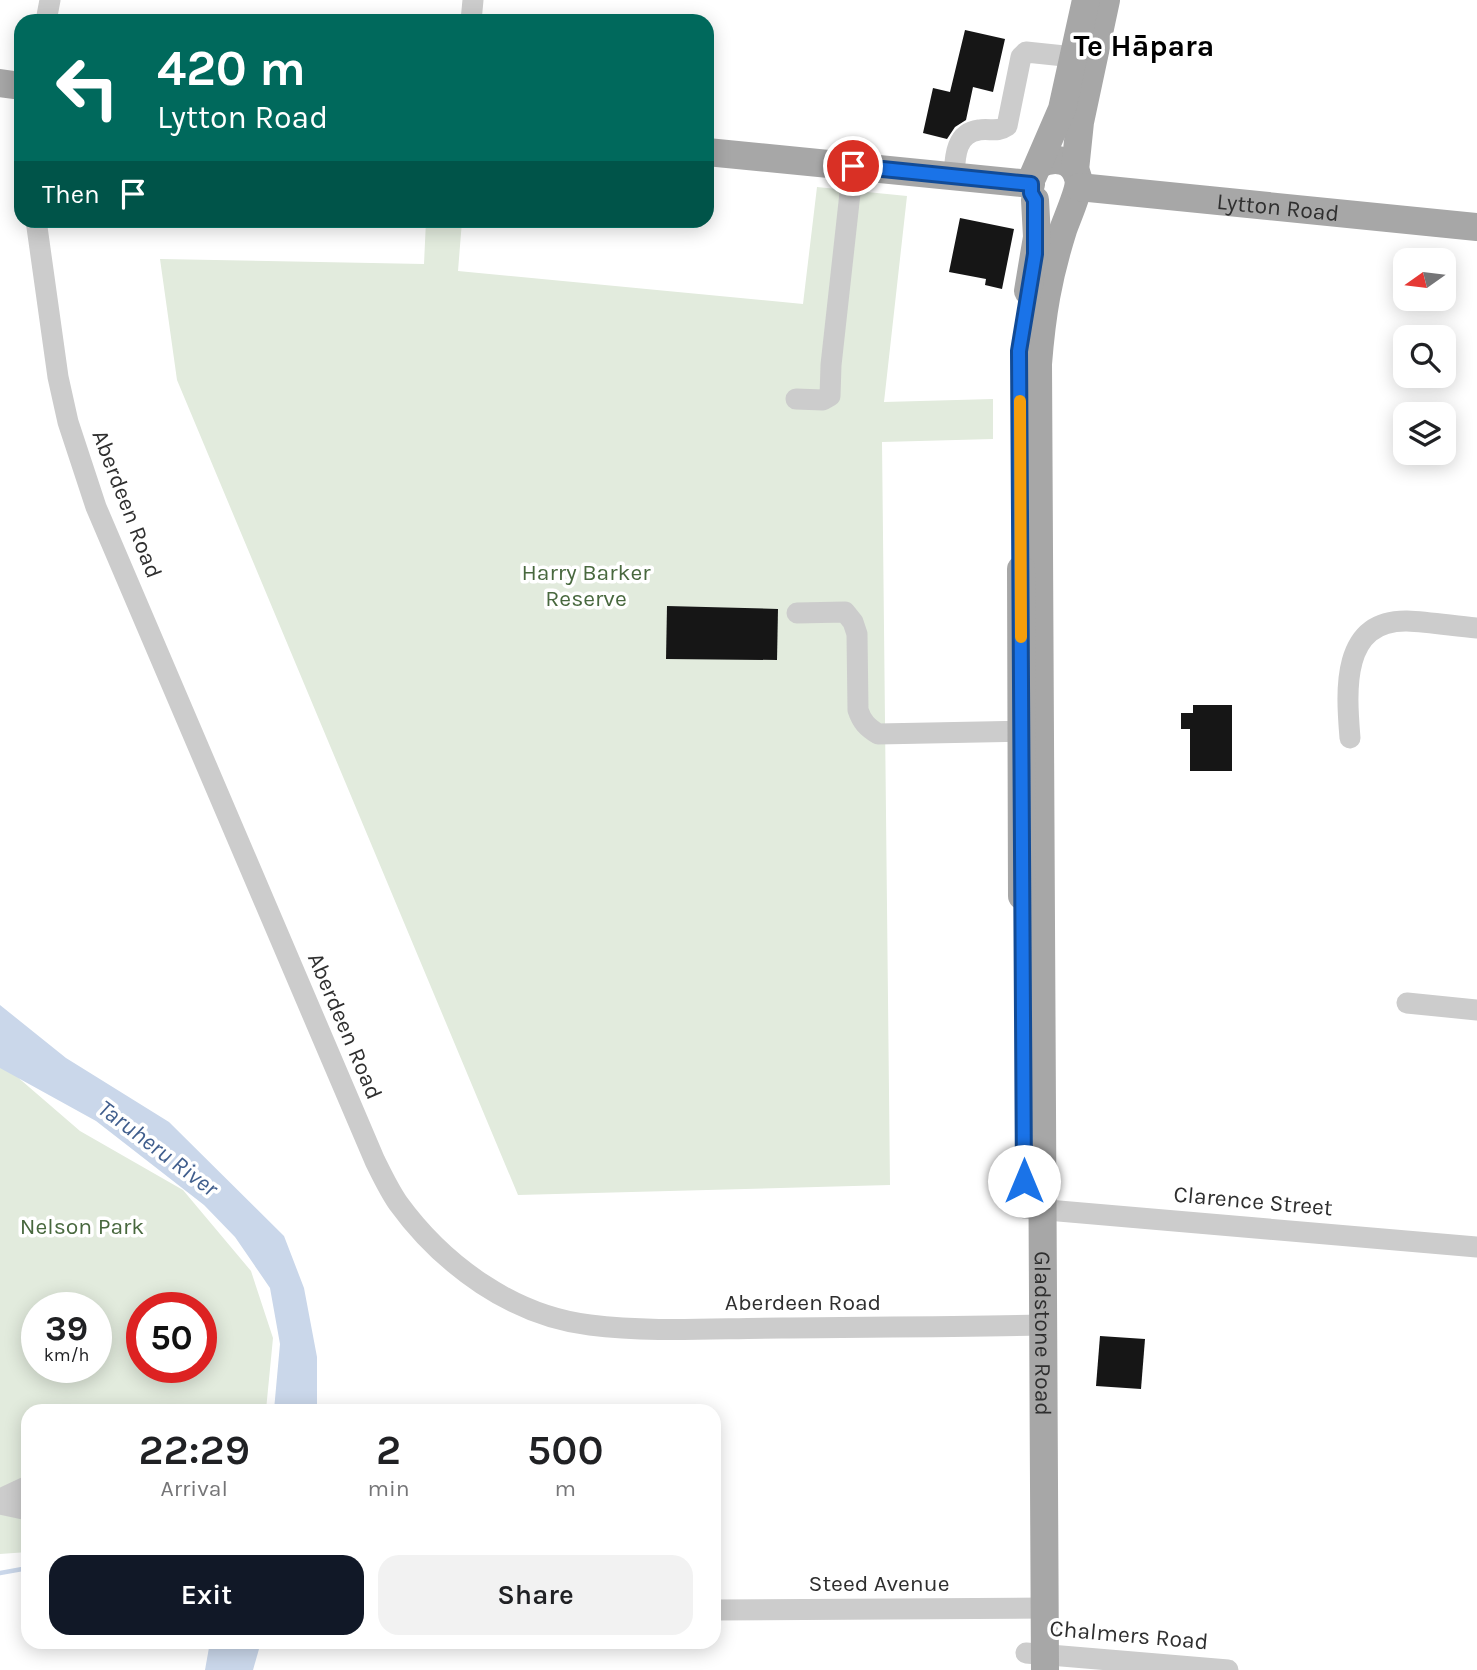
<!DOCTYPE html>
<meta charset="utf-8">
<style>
:root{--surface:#fff;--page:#f2f2f2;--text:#202124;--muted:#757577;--accent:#111827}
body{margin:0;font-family:Karla,sans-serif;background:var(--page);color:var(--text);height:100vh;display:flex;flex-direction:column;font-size:26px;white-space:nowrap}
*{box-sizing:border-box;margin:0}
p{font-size:23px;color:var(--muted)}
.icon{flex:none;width:38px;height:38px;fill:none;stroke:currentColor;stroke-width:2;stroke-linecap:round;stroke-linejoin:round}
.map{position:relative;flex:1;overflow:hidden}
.details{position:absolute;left:21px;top:1404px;width:700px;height:245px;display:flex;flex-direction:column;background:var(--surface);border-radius:21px;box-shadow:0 4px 18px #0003}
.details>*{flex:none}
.banner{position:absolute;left:14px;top:14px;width:700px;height:214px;border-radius:21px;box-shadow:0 4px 18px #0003;background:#00695c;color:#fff;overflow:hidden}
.needle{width:46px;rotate:256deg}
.fabs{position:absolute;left:1393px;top:248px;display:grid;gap:14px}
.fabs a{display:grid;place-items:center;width:63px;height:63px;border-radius:14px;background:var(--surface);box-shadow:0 4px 18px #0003;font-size:35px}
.speed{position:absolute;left:21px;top:1292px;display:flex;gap:14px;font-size:35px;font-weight:700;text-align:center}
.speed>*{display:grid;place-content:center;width:91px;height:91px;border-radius:50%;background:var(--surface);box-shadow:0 4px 18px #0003;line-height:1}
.speed small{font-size:18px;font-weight:400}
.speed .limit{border:10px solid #d22;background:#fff;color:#111}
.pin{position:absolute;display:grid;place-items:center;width:60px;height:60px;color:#fff;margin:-30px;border:4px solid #fff;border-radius:50%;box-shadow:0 2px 7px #0007}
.me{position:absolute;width:77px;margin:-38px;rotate:0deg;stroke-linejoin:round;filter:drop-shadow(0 0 5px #0008)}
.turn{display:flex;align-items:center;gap:24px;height:147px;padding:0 28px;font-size:32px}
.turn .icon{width:91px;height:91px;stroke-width:2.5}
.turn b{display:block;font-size:49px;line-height:60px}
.then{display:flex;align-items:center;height:66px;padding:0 28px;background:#0003;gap:14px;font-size:26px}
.eta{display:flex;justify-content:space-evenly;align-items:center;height:119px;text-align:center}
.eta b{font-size:42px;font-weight:600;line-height:49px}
.button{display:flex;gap:14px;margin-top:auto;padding:14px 28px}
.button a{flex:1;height:80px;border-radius:21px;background:var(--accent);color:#fff;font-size:28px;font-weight:600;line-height:80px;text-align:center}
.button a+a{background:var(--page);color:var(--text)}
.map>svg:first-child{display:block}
.green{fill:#e2ebdd;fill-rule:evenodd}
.water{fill:#cad7ea}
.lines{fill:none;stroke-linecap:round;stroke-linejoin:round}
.stream{stroke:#cad7ea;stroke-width:4.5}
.building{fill:#161616}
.minor{stroke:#ccc;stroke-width:21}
.major{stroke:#a7a7a7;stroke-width:28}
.route-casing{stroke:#114b97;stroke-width:18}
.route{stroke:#1a73e8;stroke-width:12}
.slow{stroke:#f59e0b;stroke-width:12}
.labels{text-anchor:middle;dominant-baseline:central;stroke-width:7;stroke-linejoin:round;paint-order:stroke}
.street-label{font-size:23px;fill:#2f2f2f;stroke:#fff}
.park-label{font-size:23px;fill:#48683e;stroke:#fff}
.water-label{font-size:24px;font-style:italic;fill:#405e8d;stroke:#fff}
.district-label{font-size:30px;font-weight:bold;fill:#000;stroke:#fff}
</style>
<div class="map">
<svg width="1477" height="1670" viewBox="0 0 1477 1670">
<rect width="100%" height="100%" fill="#fff"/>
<g class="green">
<path d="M817,187L907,196L884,402L993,399V439L882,442L890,1185L518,1195L177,380L160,259L424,264L426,221H462L458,271L803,304Z"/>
<path d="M0,1062L80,1131L183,1190L251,1271L273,1338L266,1410H28V1552L0,1554ZM37,1307H96V1367H37ZM142,1307H201V1367H142Z"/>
</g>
<g class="water">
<path d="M0,1005L66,1058L169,1122L284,1236L304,1288L317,1357V1410H274L280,1344L270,1288L235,1237L204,1205L96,1121L0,1068Z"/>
<path d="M210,1642H261L253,1670H205Z"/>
</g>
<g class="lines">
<path class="stream" d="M0,1573L28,1568"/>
</g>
<g class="building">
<path d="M965,30L1005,39L993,92L973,87L966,120L955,127L947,139L923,133L933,88L950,92Z"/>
<path d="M960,218L1014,229L1002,289L985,285L986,279L949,272Z"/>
<path d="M667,606L778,609L777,660L666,659Z"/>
<path d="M1193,705H1232V771H1190V729H1181V713H1193Z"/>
<path d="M1100,1336L1145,1339L1141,1389L1096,1386Z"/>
</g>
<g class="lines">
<g class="minor">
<path d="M46,21L50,0"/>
<path d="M471,21L473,0"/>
<path d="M954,176C955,158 955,133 979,130C990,128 997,133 1007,126L1021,57L1026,52L1074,57"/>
<path d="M36,220L58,377L68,422L96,507L375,1161C382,1175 389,1190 398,1203C443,1265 513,1316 590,1325C653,1333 718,1328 782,1328C868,1327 955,1327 1042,1325"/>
<path d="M796,399L823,400L830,396L831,365L853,166"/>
<path d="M797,613L845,612L853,622L857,634L858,710C862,722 867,727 878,734L1036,731"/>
<path d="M1350,738C1346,690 1341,620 1407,621C1430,622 1454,626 1477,628"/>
<path d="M1407,1003L1477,1010"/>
<path d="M1024,1208L1477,1247"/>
<path d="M0,1499L28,1486"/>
<path d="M0,1504L28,1510"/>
<path d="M714,1610L1045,1608"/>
<path d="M1026,1653L1228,1670"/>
</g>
<g class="major">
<path d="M0,83L21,86"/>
<path d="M707,152L1031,184"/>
<path id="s1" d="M1039,164C1054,157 1073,158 1078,178C1081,188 1067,218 1063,230C1048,278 1042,313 1038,364L1045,1670"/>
<path d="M1075,170L1080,122L1106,0"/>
<path d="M1033,176L1062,109L1086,0"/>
<path id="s2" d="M1079,187L1477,227"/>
<path d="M1028,291L1037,237L1035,200"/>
<path d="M1021,569L1022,896"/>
</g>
</g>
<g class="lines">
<g class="route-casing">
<path id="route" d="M853,166L1031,184V193L1035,200V254L1019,351L1024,1181"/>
</g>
<use href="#route" class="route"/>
<path class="slow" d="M1020,401L1021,637"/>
</g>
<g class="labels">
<g class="street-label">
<text stroke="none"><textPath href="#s2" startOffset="200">Lytton Road</textPath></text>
<text transform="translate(127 504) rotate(69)">Aberdeen Road</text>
<text transform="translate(345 1026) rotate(67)">Aberdeen Road</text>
<text transform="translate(1253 1201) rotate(5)">Clarence Street</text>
<text x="803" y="1302">Aberdeen Road</text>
<text stroke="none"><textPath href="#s1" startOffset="1209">Gladstone Road</textPath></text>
<text x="879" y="1583">Steed Avenue</text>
<text transform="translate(1129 1635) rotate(5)">Chalmers Road</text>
</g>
<g class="park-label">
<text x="586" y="572">Harry Barker<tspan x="586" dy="26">Reserve</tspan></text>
<text x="82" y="1226">Nelson Park</text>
</g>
<g class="water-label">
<text transform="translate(158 1148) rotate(37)">Taruheru River</text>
</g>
<g class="district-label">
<text x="1144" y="46">Te Hāpara</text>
</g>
</g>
</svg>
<div class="fabs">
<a><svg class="needle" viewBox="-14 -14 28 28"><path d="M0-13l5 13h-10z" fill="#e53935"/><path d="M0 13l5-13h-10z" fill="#757577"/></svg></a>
<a><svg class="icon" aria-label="search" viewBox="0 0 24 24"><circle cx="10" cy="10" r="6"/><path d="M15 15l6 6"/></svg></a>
<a><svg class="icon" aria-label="layers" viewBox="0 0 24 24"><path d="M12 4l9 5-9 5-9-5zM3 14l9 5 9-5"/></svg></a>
</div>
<div class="speed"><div>39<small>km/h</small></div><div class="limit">50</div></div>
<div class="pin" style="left:853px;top:166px;background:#d93025"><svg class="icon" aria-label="arrive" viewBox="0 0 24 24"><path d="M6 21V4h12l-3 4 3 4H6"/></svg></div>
<svg class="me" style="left:1024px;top:1181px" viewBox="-20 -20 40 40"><circle r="19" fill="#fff"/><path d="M0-13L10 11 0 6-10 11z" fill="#1a73e8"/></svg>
<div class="banner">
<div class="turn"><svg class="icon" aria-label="left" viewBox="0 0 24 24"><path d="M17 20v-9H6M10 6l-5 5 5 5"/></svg><div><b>420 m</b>Lytton Road</div></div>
<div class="then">Then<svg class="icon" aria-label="arrive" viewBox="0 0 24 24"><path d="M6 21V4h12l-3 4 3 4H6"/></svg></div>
</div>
<section class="details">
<div class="eta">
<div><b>22:29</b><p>Arrival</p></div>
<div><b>2</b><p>min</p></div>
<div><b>500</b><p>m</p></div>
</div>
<div class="button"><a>Exit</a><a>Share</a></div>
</section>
</div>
